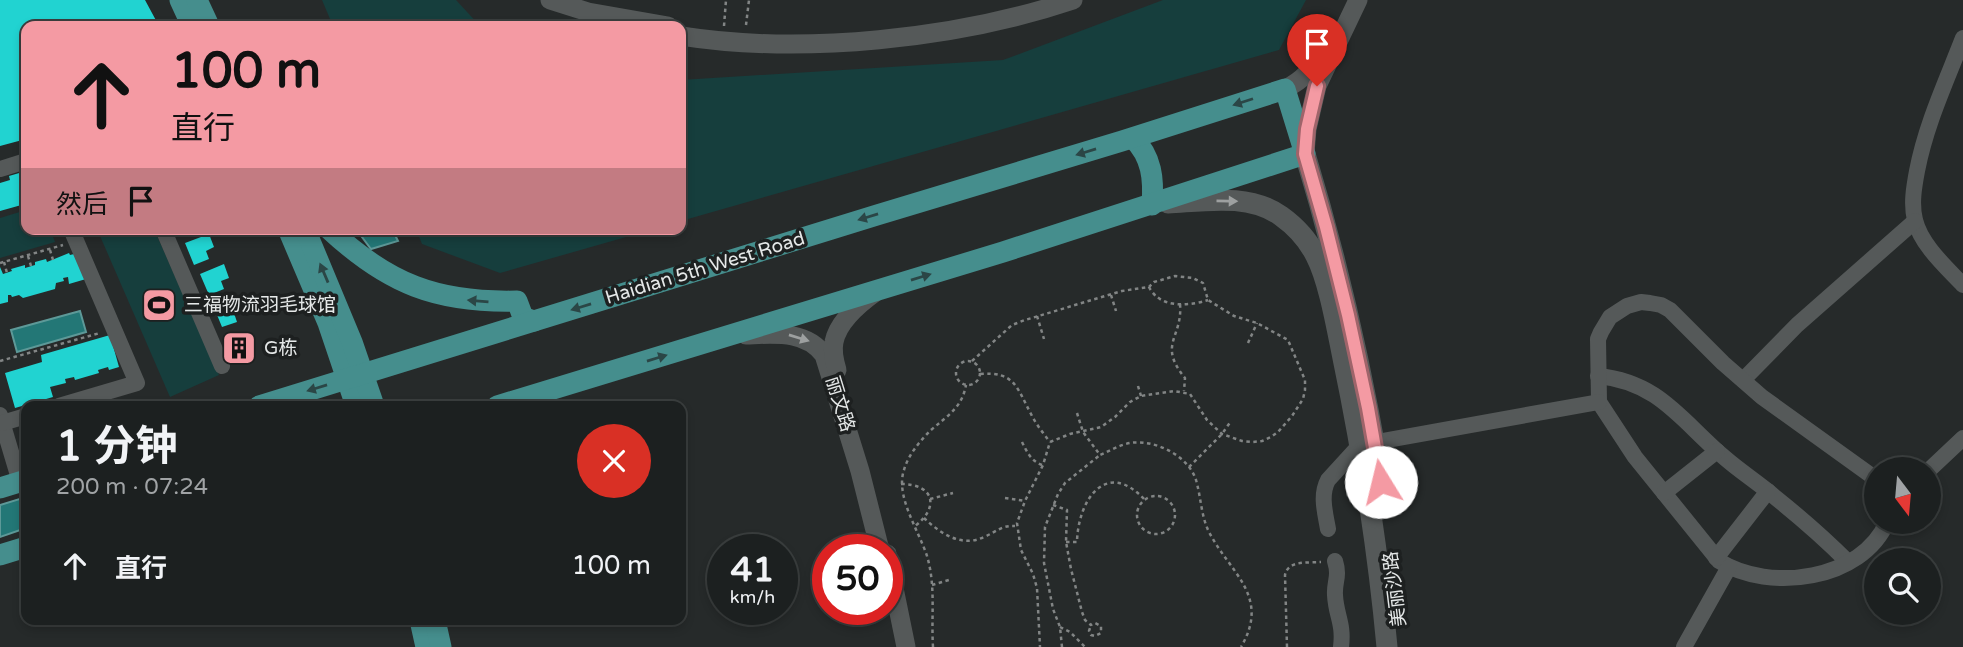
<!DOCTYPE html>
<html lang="zh">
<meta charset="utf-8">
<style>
:root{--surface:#1c2020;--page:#292d2d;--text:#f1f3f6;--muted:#a0a3a5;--line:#3a3e3e}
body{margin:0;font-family:"Varela Round","Noto Sans SC",sans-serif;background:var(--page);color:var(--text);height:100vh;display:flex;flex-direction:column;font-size:26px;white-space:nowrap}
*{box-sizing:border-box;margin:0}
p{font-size:23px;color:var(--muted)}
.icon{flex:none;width:38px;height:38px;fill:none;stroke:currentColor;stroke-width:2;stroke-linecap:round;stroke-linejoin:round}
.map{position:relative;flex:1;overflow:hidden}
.drawer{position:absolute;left:21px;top:401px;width:665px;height:224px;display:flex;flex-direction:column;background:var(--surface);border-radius:14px;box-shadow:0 4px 10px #0003,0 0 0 2px var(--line)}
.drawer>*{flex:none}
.banner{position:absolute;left:21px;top:21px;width:665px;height:214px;border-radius:14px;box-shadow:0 4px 10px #0003,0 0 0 2px var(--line);background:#f49aa3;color:#111;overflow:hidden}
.needle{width:46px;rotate:164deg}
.buttons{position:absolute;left:1864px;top:457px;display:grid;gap:14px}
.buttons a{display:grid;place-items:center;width:77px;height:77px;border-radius:50%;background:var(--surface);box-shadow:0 4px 10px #0003,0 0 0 2px var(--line);font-size:35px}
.speed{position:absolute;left:707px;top:534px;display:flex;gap:14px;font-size:35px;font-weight:700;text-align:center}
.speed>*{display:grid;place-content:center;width:91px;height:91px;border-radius:50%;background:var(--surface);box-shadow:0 4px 10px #0003,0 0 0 2px var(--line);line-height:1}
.speed small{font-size:18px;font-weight:400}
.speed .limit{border:10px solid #d22;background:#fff;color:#111}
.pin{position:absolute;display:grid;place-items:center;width:60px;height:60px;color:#fff;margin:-72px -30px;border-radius:50% 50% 50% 0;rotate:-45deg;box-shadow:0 0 7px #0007}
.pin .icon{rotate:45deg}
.me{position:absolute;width:77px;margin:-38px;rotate:351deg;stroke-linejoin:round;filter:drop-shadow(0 0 5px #0008)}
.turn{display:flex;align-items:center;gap:24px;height:147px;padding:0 35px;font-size:32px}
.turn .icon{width:91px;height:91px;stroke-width:2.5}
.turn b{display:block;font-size:49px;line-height:60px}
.then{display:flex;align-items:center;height:66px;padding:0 35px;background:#0003;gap:14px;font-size:26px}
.round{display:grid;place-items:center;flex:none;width:74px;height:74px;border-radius:37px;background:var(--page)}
.overview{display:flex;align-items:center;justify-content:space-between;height:119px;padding:0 35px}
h1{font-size:42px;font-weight:700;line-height:52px}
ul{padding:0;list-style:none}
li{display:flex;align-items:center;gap:21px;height:91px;padding:0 35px}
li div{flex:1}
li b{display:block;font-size:26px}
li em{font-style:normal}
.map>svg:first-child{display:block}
.green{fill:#163e3d}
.water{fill:#237776;stroke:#5d9998;stroke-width:2}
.building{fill:#21d3d1}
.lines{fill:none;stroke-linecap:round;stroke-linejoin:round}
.path{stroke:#828585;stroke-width:2.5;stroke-dasharray:3.5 3.5;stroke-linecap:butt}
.minor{stroke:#555959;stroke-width:16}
.tertiary{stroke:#555959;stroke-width:19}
.secondary{stroke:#555959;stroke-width:21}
.primary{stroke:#458e8d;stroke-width:21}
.oneway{fill:#2b4646}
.oneway2{fill:#9da0a0}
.route-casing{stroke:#9f646a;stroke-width:18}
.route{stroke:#f49aa3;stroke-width:12}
.labels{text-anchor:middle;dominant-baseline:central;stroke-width:7;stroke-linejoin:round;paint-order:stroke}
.street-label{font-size:19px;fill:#e5e8e8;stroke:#1d2020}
.poi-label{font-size:19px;fill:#e5e8e8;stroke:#1d2020;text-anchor:start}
</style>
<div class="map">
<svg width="1963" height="647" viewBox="0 0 1963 647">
<rect width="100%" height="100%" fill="#262a2a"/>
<g class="green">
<path d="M322,0H456L480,26H333Z"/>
<path d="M1163,0H1306L1279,50L681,221V80L1003,60Z"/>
<path d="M26,210V229H50L55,242L0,258V218Z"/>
<path d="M97,229H154L219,375L170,397Z"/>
<path d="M416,229H654L500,273L422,244Z"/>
</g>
<g class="water">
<path d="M356,229H392L398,241L371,249Z"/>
<path d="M80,311L86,332L17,352L11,330Z"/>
<path d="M26,497V528L0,537V505Z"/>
</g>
<g class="building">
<path d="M0,0H145L159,26H26V139L0,146Z"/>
<path d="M26,171L25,204L0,211V183L10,180L9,176Z"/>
<path d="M209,234L214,247L206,251L209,259L194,265L185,243Z"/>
<path d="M69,253L70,255L78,253L86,279L69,284L68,277L63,278L64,281L56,283L55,289L23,298L19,295L12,297L11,295H8V302L0,304V267L3,274L12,271L11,269L25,265V268L35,265V262L46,259L47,262Z"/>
<path d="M224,264L229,278L221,281L224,289L209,295L200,274Z"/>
<path d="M238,297L243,310L234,313L237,322L222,327L213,305Z"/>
<path d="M249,333L254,346L246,350L249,358L234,364L225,343Z"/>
<path d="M110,335L119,367L109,370L108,367L98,370L99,373L75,380L74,377L65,379L66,383L50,387L53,397L15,408L5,373L42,362L41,355Z"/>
</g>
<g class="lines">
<g class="path">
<path d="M746,25L749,0"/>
<path d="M724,26L726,0"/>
<path d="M50,250L53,260"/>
<path d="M28,256L31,266"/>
<path d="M4,262L7,273"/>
<path d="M0,263L63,245"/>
<path d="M1149,287C1149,288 1155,296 1156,296C1169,308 1193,305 1208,300"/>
<path d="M1111,295L1116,311"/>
<path d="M1180,304C1183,338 1157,344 1185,378L1184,391"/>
<path d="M1037,316L1044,339"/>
<path d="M1248,343L1257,323"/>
<circle cx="968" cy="373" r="12"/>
<path d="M0,361L100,333"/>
<path d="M972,361L1012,325L1025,320L1122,291L1149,287L1154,282L1175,276L1193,278L1203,283L1208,300L1234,316L1257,323L1288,340L1305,380V390L1303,399L1292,416L1278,432L1271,437L1262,441L1253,442L1242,441L1222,434L1207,420L1190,394L1174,391L1141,396L1130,402L1115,417L1101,427L1070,434L1050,442L1043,465L1025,501L1017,523L1021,550L1033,574L1037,588L1040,647"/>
<path d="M980,374C1015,371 1017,388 1031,414C1036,424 1043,433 1050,442"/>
<path d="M1138,386L1141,396"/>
<path d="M1077,413L1083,432L1100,455C1110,451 1119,445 1130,443C1154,439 1188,455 1196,480C1201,497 1201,516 1209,532C1230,573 1271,596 1241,647"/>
<path d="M1022,442C1027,452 1031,461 1042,465"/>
<path d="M1189,467L1222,434L1231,421"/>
<path d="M901,484C934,484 940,507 915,526"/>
<circle cx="1156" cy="515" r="19"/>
<path d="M1005,498L1025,501"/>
<path d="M930,499L953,493"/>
<path d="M1053,505L1067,510L1066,542L1071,569L1082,612L1085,620L1091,625L1095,623L1101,626V633L1095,636L1091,635L1089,631L1091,625"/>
<path d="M924,518C940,533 961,548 984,537C996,532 1002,525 1015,526"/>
<path d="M1066,542H1077C1078,500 1106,458 1145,500"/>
<path d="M932,585L949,580"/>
<path d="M1060,627L1070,632L1085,647"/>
<path d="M933,647C931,616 936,586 927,556C919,531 895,496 904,470C908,455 920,441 931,430C947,416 962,408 966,385"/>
<path d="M1062,647L1060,627L1053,609L1044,563L1045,527L1058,494L1065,483L1100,455"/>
<path d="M1287,647L1285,575C1288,560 1308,563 1321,562"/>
</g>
<g class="minor">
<path d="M1963,38C1946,82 1926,124 1917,171C1914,187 1911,204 1915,220C1921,245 1946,267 1963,285"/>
<path d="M0,169L26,161"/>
<path d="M163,229L222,366"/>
<path d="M1598,376C1660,382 1682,422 1725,458C1741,472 1760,484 1776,498C1801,518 1825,539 1848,562"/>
<path d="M1743,380L1797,325L1915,221"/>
<path d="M59,406L137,383L71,229"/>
<path d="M0,415L20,482"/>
<path d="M2,423L26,416"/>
<path d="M1928,471L1963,438"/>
<path d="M1876,479L1762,397L1723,363L1670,310L1661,305L1650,303L1641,302L1627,306L1610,317L1601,332L1598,339L1599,402L1635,457L1719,561C1770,593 1862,580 1887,522"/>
<path d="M1664,493L1717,451"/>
<path d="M1328,529C1325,512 1320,495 1328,480L1360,445L1599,402"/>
<path d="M1716,558L1768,491"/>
<path d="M1335,561C1340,577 1334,582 1335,595C1336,616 1344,623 1341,647"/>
<path d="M1684,647L1729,567"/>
</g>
<g class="tertiary">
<path d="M550,0L588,12L668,26"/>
<path d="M681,36C802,55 957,39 1073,0"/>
<path d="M1285,89C1303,80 1312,70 1320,52"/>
<path d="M1305,153L1307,129L1317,86L1358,0"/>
<path d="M746,335C774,334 806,330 824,355L860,471L880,550"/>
<path d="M837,370C834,360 832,351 834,342C838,321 860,303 877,291"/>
<path d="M887,554L906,647"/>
</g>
<g class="secondary">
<path d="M1305,154C1336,256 1360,360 1378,464"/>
<path d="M1168,203C1205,201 1249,193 1281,216C1295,226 1308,240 1316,256C1329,281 1337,329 1343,358C1363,454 1378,550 1387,647"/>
</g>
<g class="primary">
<path d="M180,0L192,26"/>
<path d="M197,0L209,26"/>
<path d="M1133,138C1152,157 1154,179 1152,205"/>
<path d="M288,229L328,323L356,406"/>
<path d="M305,229L352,342L374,406"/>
<path d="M329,229C388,284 437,303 517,301L523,317L534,321"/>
<path d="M259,406L877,215L1122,141L1285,89L1305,154L1003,252L497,406"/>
<path d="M0,488L26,480"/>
<path d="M0,555L26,547"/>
<path d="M420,620L426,647"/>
<path d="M435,620L441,647"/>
</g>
</g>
<defs><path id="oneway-solid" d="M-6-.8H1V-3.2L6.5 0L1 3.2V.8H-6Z" transform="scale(1.75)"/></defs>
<g class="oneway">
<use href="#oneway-solid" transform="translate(1243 102) rotate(162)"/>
<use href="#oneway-solid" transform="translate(1086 152) rotate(163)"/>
<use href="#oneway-solid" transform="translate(868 217) rotate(163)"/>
<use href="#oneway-solid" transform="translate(324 273) rotate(-113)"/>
<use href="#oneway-solid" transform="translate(921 277) rotate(-17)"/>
<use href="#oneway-solid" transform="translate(478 301) rotate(-175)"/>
<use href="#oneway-solid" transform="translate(581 307) rotate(163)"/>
<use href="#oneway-solid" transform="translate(657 358) rotate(-17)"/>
<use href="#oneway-solid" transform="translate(317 388) rotate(163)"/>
</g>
<g class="oneway2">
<use href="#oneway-solid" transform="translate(1227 201) rotate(1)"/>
<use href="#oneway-solid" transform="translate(799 338) rotate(17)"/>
</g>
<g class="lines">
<g class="route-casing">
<path id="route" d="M1317,86L1307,129L1305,154L1326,227L1348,315L1368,408L1381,482"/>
</g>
<use href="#route" class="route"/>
</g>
<defs>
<g id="stadium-square" transform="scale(1.75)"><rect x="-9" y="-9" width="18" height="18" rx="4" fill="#f49aa3" stroke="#1d2020"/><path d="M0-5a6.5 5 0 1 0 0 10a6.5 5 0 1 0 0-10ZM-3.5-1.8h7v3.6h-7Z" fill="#111"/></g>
<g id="building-square" transform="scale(1.75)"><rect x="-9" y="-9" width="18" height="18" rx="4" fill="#f49aa3" stroke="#1d2020"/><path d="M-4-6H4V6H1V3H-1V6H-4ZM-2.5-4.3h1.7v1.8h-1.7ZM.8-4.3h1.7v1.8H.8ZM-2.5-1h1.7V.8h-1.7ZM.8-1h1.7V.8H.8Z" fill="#111"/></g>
</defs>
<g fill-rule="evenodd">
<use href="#stadium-square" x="159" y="305"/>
<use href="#building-square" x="239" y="348"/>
</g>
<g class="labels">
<g class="street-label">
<text transform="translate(705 268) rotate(-17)">Haidian 5th West Road</text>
<text transform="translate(840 404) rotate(73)">丽文路</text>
<text transform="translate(1395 589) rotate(-97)">美丽沙路</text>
</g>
<g class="poi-label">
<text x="184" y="305">三福物流羽毛球馆</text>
<text x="264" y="348">G栋</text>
</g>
</g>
</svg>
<div class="buttons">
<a><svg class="needle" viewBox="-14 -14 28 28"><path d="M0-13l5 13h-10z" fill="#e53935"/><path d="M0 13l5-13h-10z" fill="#a0a3a5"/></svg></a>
<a><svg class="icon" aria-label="search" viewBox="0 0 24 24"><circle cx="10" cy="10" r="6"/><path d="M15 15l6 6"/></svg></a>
</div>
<div class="speed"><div>41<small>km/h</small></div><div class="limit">50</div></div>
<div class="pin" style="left:1317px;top:86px;background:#d93025"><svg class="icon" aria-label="arrive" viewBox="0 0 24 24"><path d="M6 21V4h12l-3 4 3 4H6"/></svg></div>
<svg class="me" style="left:1381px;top:482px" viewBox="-20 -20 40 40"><circle r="19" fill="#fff"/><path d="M0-13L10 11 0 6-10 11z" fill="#f49aa3"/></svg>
<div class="banner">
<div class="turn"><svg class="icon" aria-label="ahead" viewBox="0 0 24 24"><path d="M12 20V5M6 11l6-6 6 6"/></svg><div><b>100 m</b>直行</div></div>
<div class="then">然后<svg class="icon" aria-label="arrive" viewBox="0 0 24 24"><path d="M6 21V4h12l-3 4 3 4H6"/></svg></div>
</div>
<section class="drawer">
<div class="overview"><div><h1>1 分钟</h1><p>200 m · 07:24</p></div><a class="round" style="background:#d93025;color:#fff"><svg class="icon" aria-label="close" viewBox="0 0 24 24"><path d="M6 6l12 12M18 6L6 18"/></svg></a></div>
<ul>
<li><svg class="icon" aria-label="ahead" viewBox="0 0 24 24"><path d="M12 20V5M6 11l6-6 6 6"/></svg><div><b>直行</b></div><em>100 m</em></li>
</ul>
</section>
</div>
